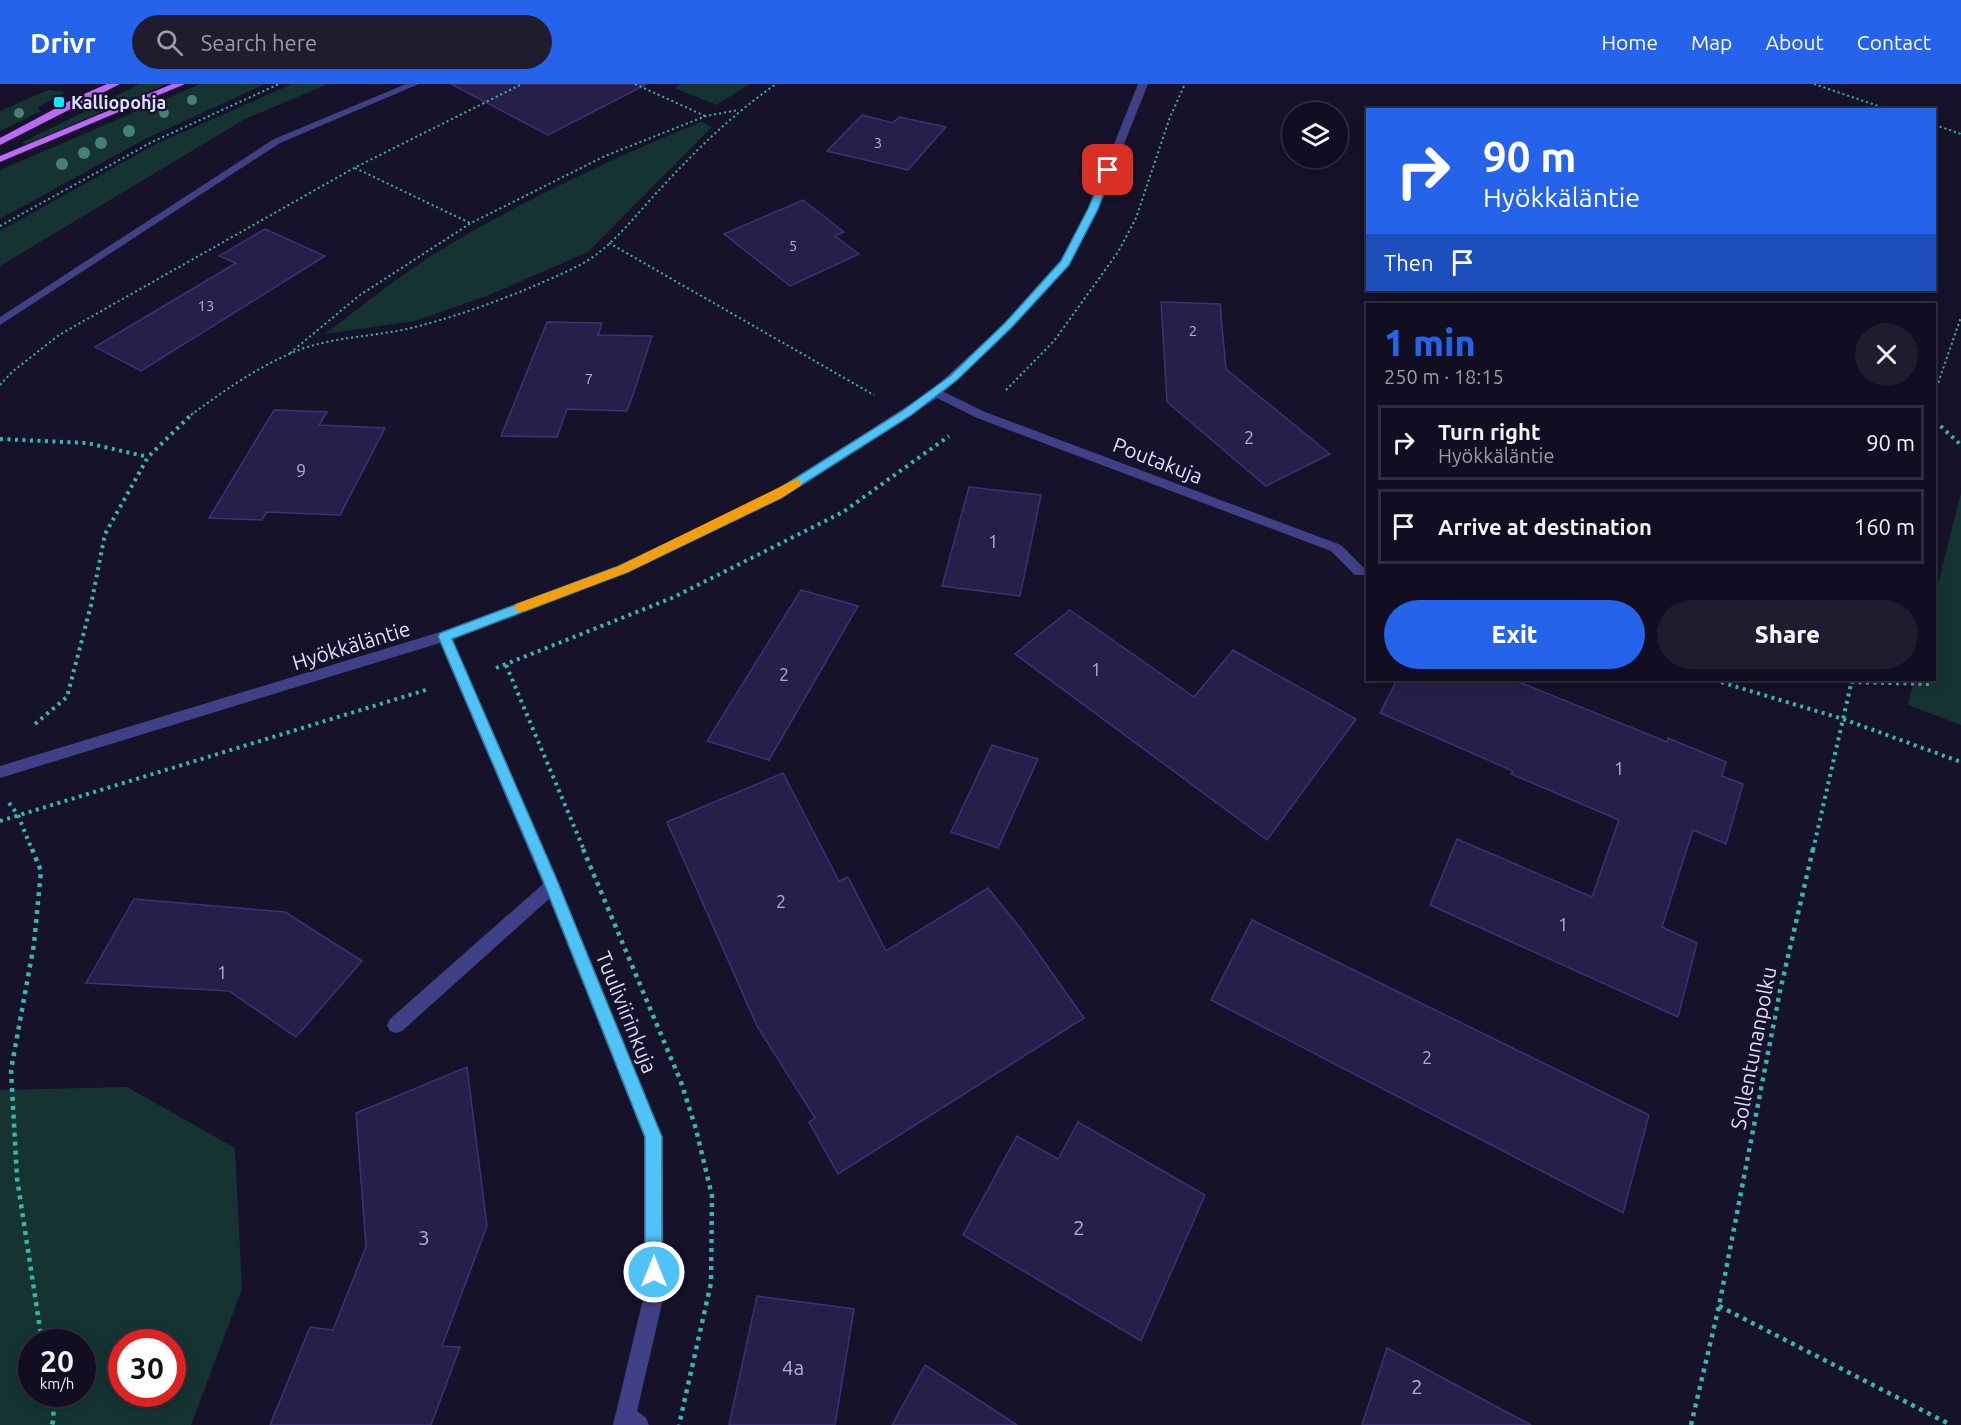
<!DOCTYPE html>
<meta charset="utf-8">
<style>
:root{--surface:#100e20;--page:#1e1c2d;--text:#f1f3f6;--muted:#9c9ca5;--line:#302e3e;--accent:#2563eb}
body{margin:0;font-family:Ubuntu,sans-serif;background:var(--page);color:var(--text);height:100vh;display:flex;flex-direction:column;font-size:22px;white-space:nowrap}
*{box-sizing:border-box;margin:0}
p{font-size:20px;color:var(--muted)}
.icon{flex:none;width:33px;height:33px;fill:none;stroke:currentColor;stroke-width:2;stroke-linecap:round;stroke-linejoin:round}
.map{position:relative;flex:1;overflow:hidden}
.panel{position:absolute;left:1366px;top:219px;width:570px;height:378px;display:flex;flex-direction:column;background:var(--surface);border-radius:0px;box-shadow:0 3px 15px #0003,0 0 0 2px var(--line)}
.panel>*{flex:none}
.top-card{position:absolute;left:1366px;top:24px;width:570px;height:183px;border-radius:0px;box-shadow:0 3px 15px #0003,0 0 0 2px var(--line);background:#2563eb;color:#fff;overflow:hidden}
.fabs{position:absolute;left:1282px;top:18px;display:grid;gap:12px}
.fabs a{display:grid;place-items:center;width:66px;height:66px;border-radius:50%;background:var(--surface);box-shadow:0 3px 15px #0003,0 0 0 2px var(--line);font-size:30px}
.speed{position:absolute;left:18px;top:1245px;display:flex;gap:12px;font-size:30px;font-weight:700;text-align:center}
.speed>*{display:grid;place-content:center;width:78px;height:78px;border-radius:50%;background:var(--surface);box-shadow:0 3px 15px #0003,0 0 0 2px var(--line);line-height:1}
.speed small{font-size:15px;font-weight:400}
.speed .limit{border:9px solid #d22;background:#fff;color:#111}
.pin{position:absolute;display:grid;place-items:center;width:51px;height:51px;color:#fff;margin:-26px;border-radius:12px;box-shadow:0 3px 9px #0006}
.me{position:absolute;width:66px;margin:-33px;rotate:0deg;stroke-linejoin:round;filter:drop-shadow(0 0 4px #0008)}
.turn{display:flex;align-items:center;gap:21px;height:126px;padding:0 18px;font-size:27px}
.turn .icon{width:78px;height:78px;stroke-width:2.5}
.turn b{display:block;font-size:42px;line-height:51px}
.then{display:flex;align-items:center;height:57px;padding:0 18px;background:#0003;gap:12px;font-size:22px}
.round{display:grid;place-items:center;flex:none;width:63px;height:63px;border-radius:32px;background:var(--page)}
.headline{display:flex;align-items:center;justify-content:space-between;height:102px;padding:0 18px}
h1{font-size:36px;font-weight:800;line-height:45px;color:var(--accent)}
.action{display:flex;gap:12px;margin-top:auto;padding:12px 18px}
.action a{flex:1;height:69px;border-radius:36px;background:var(--accent);color:#fff;font-size:24px;font-weight:800;line-height:69px;text-align:center}
.action a+a{background:var(--page);color:var(--text)}
ul{padding:0;list-style:none}
li{display:flex;align-items:center;gap:18px;height:75px;margin:0 12px 9px;padding:0 6px;border:3px solid var(--line);border-radius:0px}
li div{flex:1}
li b{display:block;font-size:22px}
li em{font-style:normal}
header{display:flex;align-items:center;gap:36px;box-sizing:border-box;height:84px;padding:0 30px;background:var(--accent);color:#fff}
header strong{font-size:28px}
nav{display:flex;gap:33px;margin-inline-start:auto;font-size:21px}
.search{width:420px;height:54px;background:var(--page);display:flex;align-items:center;gap:15px;box-sizing:border-box;padding:0 21px;border-radius:33px;color:var(--muted);font-size:22px}
.map>svg:first-child{display:block}
.green{fill:#153431;fill-rule:evenodd}
.building{fill:#261f4a;stroke:#3d3275;stroke-width:1.5}
.lines{fill:none;stroke-linecap:round;stroke-linejoin:round}
.path-far2{stroke:#37b7aa;stroke-width:2;stroke-dasharray:2 3;stroke-linecap:butt}
.path-far1{stroke:#37b7aa;stroke-width:4;stroke-dasharray:3 4.5;stroke-linecap:butt}
.path{stroke:#37b7aa;stroke-width:4.5;stroke-dasharray:4 5;stroke-linecap:butt}
.minor{fill:#404086;fill-rule:evenodd}
.major{fill:#bd69f8;fill-rule:evenodd}
.tree{fill:#44817a}
.route{fill:#4fc3f7;stroke:#337fa1;stroke-width:1.5}
.slow{fill:#f59e0b}
.poi-dot{fill:#13e6f4;stroke:#15122a;stroke-width:2}
.labels{text-anchor:middle;dominant-baseline:central;stroke-width:4.5;stroke-linejoin:round;paint-order:stroke}
.far-number-label{font-size:15px;fill:#b1aed0}
.far-poi-label{font-size:18px;font-weight:bold;fill:#dfddfd;stroke:#15122a;text-anchor:start}
.number-label{font-size:18px;fill:#b1aed0}
.street-label{font-size:21px;fill:#dfddfd;stroke:#15122a}
.near-number-label{font-size:21px;fill:#b1aed0}
</style>
<header>
<strong>Drivr</strong>
<div class="search"><svg class="icon" aria-label="search" viewBox="0 0 24 24"><circle cx="10" cy="10" r="6"/><path d="M15 15l6 6"/></svg>Search here</div>
<nav><a>Home</a><a>Map</a><a>About</a><a>Contact</a></nav>
</header>
<div class="map">
<svg width="1961" height="1341" viewBox="0 0 1961 1341">
<rect width="100%" height="100%" fill="#15122a"/>
<g class="green">
<path d="M140,0H167L27,60L21,59Z"/>
<path d="M200,0H265L145,55L0,135V86Z"/>
<path d="M292,0H328L245,35L0,182V147L156,60Z"/>
<path d="M681,0H750L716,21L675,4Z"/>
<path d="M48,6L66,8L38,23L41,27L0,47V27Z"/>
<path d="M701,38L712,43L588,168L489,211L415,237L325,250C361,223 397,193 436,169C521,117 609,76 701,38Z"/>
<path d="M1961,409V641L1908,621L1914,596H1935V512Z"/>
<path d="M127,1003L235,1064L242,1205L191,1341H0V1006ZM82,1258V1310H32V1258ZM172,1258V1310H122V1258Z"/>
</g>
<g class="building">
<path d="M451,0H647L548,51Z"/>
<path d="M862,31L893,39L899,33L946,43L908,86L827,67Z"/>
<path d="M803,116L844,148L835,152L859,170L790,202L724,150Z"/>
<path d="M265,145L325,172L141,287L95,263L236,179L219,172Z"/>
<path d="M1161,218L1220,220L1226,285L1330,370L1266,402L1167,318Z"/>
<path d="M547,238L602,239L598,251L652,252L633,311L627,327L567,325L557,353L501,352Z"/>
<path d="M274,326L327,328L319,341L385,344L340,431L267,428L262,436L209,434Z"/>
<path d="M969,403L1041,411L1020,512L942,502Z"/>
<path d="M801,506L858,522L769,676L707,657Z"/>
<path d="M1070,526L1194,613L1233,566L1356,635L1267,756L1015,570Z"/>
<path d="M1397,596H1514L1667,658L1668,654L1726,678L1722,692L1743,700L1726,760L1693,746L1662,843L1697,859L1678,933L1430,821L1457,755L1592,813L1619,736L1511,690L1513,687L1380,629Z"/>
<path d="M992,661L1038,675L998,764L951,748Z"/>
<path d="M783,689L839,797L848,793L886,867L988,804L1021,845L1084,934L838,1090L809,1038L815,1034L757,942L667,738Z"/>
<path d="M134,815L285,828L362,877L296,953L229,907L86,899Z"/>
<path d="M1252,836L1649,1031L1623,1129L1211,916Z"/>
<path d="M467,983L487,1142L442,1262L460,1263L431,1341H270L310,1243L333,1246L366,1163L356,1029Z"/>
<path d="M1078,1038L1205,1111L1141,1257L963,1151L1017,1052L1058,1075Z"/>
<path d="M757,1212L854,1225L835,1341H729Z"/>
<path d="M1387,1264L1531,1341H1362Z"/>
<path d="M925,1281L1017,1341H892Z"/>
</g>
<g class="lines">
<g class="path-far2">
<path d="M635,0L705,32"/>
<path d="M1814,0L1890,26"/>
<path d="M1935,41L1961,50"/>
<path d="M355,84L470,139"/>
<path d="M0,142L152,58L279,0"/>
<path d="M609,159L874,311"/>
<path d="M290,269L360,211L471,139L605,72L706,32L738,26"/>
<path d="M0,301L12,288L59,251L354,84L522,0"/>
<path d="M1006,306L1054,257L1118,168L1136,134L1170,33L1185,0"/>
<path d="M1935,308L1961,233"/>
<path d="M191,331C221,309 253,286 287,271C329,251 376,254 419,242C469,229 534,204 580,181C612,164 637,129 662,103C698,64 732,31 776,0"/>
</g>
<g class="path-far1">
<path d="M1935,337L1961,361"/>
<path d="M0,355L87,359L148,373"/>
<path d="M506,581L584,766"/>
<path d="M496,584L672,514L843,428L949,352"/>
<path d="M1714,596L1843,635L1961,678"/>
<path d="M1851,598L1930,600"/>
<path d="M35,640L67,613L91,521L105,450L148,373L193,329"/>
<path d="M9,719L18,731L32,766"/>
<path d="M0,737L429,605"/>
<path d="M1813,766L1852,596"/>
</g>
<g class="path">
<path d="M32,765L41,787L34,860L11,986L17,1094L42,1258"/>
<path d="M583,765L681,998L696,1045L712,1112L711,1199L679,1341"/>
<path d="M1719,1222L1951,1341"/>
<path d="M50,1310L54,1333L52,1341"/>
<path d="M1691,1341L1719,1222L1780,907L1813,765"/>
</g>
<g class="minor">
<path d="M406,0H419L280,59L0,241V233L274,55Z"/>
<path d="M1138,0H1148L1098,125L1070,178L1013,243L944,308L985,328L1341,461L1365,485L1367,488L1365,491H1355L1331,467L977,334L937,314L781,415L628,488L452,555L557,794L662,1053L664,1211L637,1327L646,1334L649,1341H613L644,1211V1053L549,815L402,947L396,949L390,947L387,941L390,935L543,800L440,559L0,694V682L440,548L618,482L773,409L932,306L1005,239L1060,177L1088,125Z"/>
</g>
<g class="major">
<path d="M107,0H120L0,61V54L77,13Z"/>
<path d="M172,0H185L0,78V72Z"/>
</g>
</g>
<g class="tree">
<circle cx="192" cy="16" r="5"/>
<circle cx="19" cy="29" r="5"/>
<circle cx="164" cy="29" r="5"/>
<circle cx="129" cy="47" r="6"/>
<circle cx="101" cy="59" r="6"/>
<circle cx="84" cy="69" r="6"/>
<circle cx="62" cy="80" r="6"/>
</g>
<path class="route" d="M1105,84L1113,86L1098,125L1069,181L1012,243L957,296L910,332L781,414L628,488L452,555L556,794L662,1053V1188L660,1194L654,1197L647,1194L645,1188V1053L542,794L438,552L440,549L619,482L772,409L902,327L950,292L1005,239L1061,177L1088,125Z"/>
<path class="slow" d="M796,395L802,399L800,402L781,414L628,488L525,527H516L514,524L516,520L619,482Z"/>
<rect class="poi-dot" x="53" y="12" width="12" height="12" rx="3"/>
<g class="labels">
<g class="far-number-label">
<text x="878" y="58">3</text>
<text x="793" y="161">5</text>
<text x="206" y="221">13</text>
<text x="1193" y="246">2</text>
<text x="589" y="294">7</text>
</g>
<g class="far-poi-label">
<text x="71" y="18">Kalliopohja</text>
</g>
<g class="number-label">
<text x="1249" y="353">2</text>
<text x="301" y="386">9</text>
<text x="993" y="457">1</text>
<text x="1096" y="585">1</text>
<text x="784" y="590">2</text>
<text x="1619" y="684">1</text>
<text x="781" y="817">2</text>
<text x="1563" y="840">1</text>
<text x="222" y="888">1</text>
<text x="1427" y="973">2</text>
</g>
<g class="street-label">
<text transform="translate(1158 376) rotate(21)">Poutakuja</text>
<text transform="translate(351 561) rotate(-17)">Hyökkäläntie</text>
<text transform="translate(627 928) rotate(68)">Tuuliviirinkuja</text>
<text transform="translate(1753 964) rotate(-79)">Sollentunanpolku</text>
</g>
<g class="near-number-label">
<text x="1079" y="1143">2</text>
<text x="424" y="1153">3</text>
<text x="793" y="1283">4a</text>
<text x="1417" y="1302">2</text>
</g>
</g>
</svg>
<div class="fabs">
<a><svg class="icon" aria-label="layers" viewBox="0 0 24 24"><path d="M12 4l9 5-9 5-9-5zM3 14l9 5 9-5"/></svg></a>
</div>
<div class="speed"><div>20<small>km/h</small></div><div class="limit">30</div></div>
<div class="pin" style="left:1108px;top:86px;background:#d93025"><svg class="icon" aria-label="arrive" viewBox="0 0 24 24"><path d="M6 21V4h12l-3 4 3 4H6"/></svg></div>
<svg class="me" style="left:654px;top:1188px" viewBox="-20 -20 40 40"><circle r="17" fill="#4fc3f7" stroke="#fff" stroke-width="3"/><path d="M0-11L8 9 0 5-8 9z" fill="#fff"/></svg>
<div class="top-card">
<div class="turn"><svg class="icon" aria-label="right" viewBox="0 0 24 24"><path d="M7 20v-9h11M14 6l5 5-5 5"/></svg><div><b>90 m</b>Hyökkäläntie</div></div>
<div class="then">Then<svg class="icon" aria-label="arrive" viewBox="0 0 24 24"><path d="M6 21V4h12l-3 4 3 4H6"/></svg></div>
</div>
<section class="panel">
<div class="headline"><div><h1>1 min</h1><p>250 m · 18:15</p></div><a class="round"><svg class="icon" aria-label="close" viewBox="0 0 24 24"><path d="M6 6l12 12M18 6L6 18"/></svg></a></div>
<ul>
<li><svg class="icon" aria-label="right" viewBox="0 0 24 24"><path d="M7 20v-9h11M14 6l5 5-5 5"/></svg><div><b>Turn right</b><p>Hyökkäläntie</p></div><em>90 m</em></li>
<li><svg class="icon" aria-label="arrive" viewBox="0 0 24 24"><path d="M6 21V4h12l-3 4 3 4H6"/></svg><div><b>Arrive at destination</b></div><em>160 m</em></li>
</ul>
<div class="action"><a>Exit</a><a>Share</a></div>
</section>
</div>
